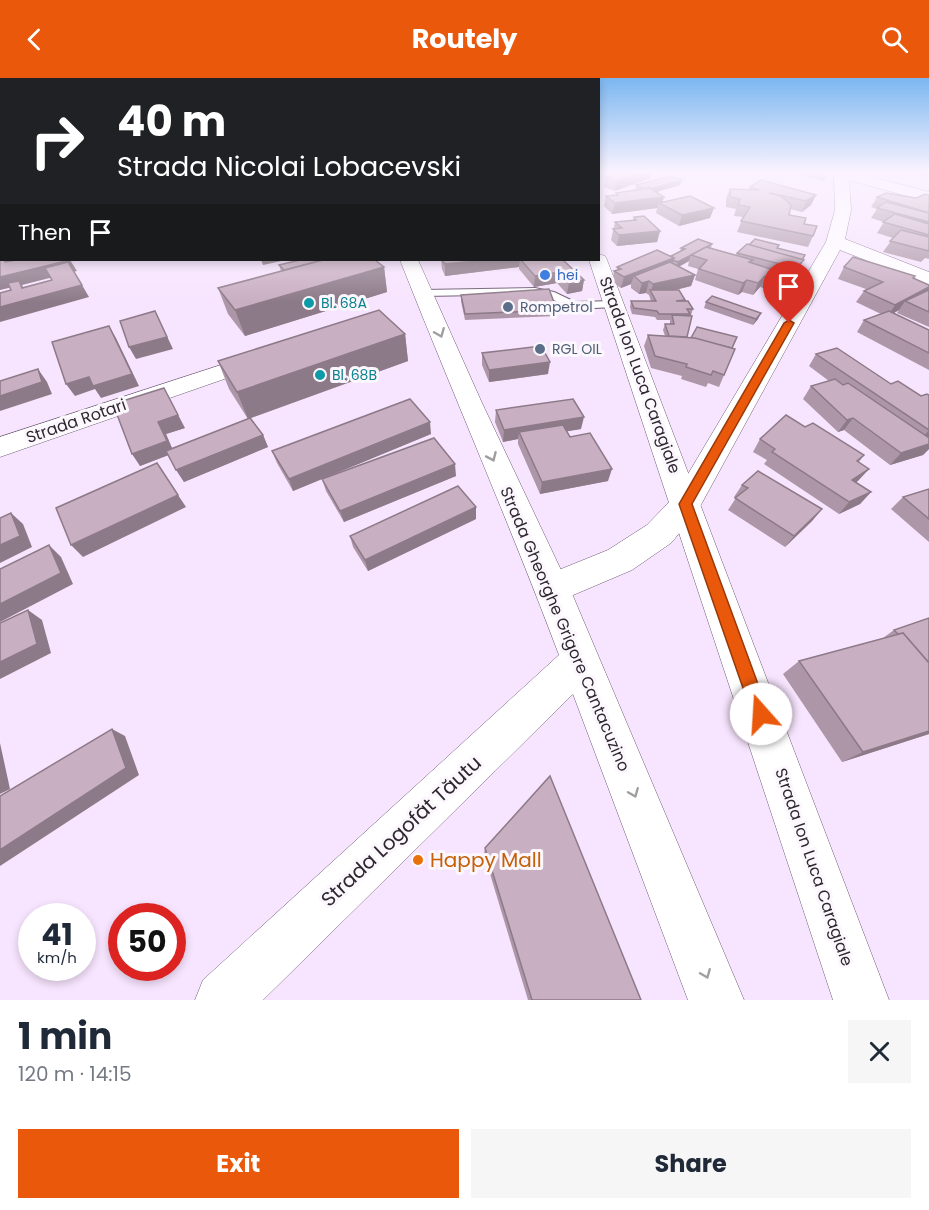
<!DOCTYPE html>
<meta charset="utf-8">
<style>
:root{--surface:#fff;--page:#f6f6f7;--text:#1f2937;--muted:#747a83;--accent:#ea580c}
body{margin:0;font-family:Poppins,sans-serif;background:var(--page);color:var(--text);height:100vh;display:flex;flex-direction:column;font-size:22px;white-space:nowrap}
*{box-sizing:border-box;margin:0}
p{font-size:20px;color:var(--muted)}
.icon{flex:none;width:33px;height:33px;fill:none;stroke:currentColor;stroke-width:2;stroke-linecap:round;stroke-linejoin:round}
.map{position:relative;height:922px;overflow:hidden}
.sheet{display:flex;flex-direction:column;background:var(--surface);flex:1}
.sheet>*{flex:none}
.guide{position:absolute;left:0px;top:0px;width:600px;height:183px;box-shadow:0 3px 9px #0003;background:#202124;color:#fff;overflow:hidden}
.speed{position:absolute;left:18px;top:825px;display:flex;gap:12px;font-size:30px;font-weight:700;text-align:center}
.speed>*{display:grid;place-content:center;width:78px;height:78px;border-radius:50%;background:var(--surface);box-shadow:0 3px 9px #0003;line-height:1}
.speed small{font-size:15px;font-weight:400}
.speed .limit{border:9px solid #d22;background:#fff;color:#111}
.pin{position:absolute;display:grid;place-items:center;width:51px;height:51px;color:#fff;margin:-62px -26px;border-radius:50% 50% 50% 0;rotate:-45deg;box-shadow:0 0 6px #0007}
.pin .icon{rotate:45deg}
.me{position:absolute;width:66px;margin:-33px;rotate:341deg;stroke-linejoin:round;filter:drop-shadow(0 0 4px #0008)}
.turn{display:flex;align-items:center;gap:21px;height:126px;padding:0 18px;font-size:27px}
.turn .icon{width:78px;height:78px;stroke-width:2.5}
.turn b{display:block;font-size:42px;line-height:51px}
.then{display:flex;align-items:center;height:57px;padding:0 18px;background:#0003;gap:12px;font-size:22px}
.round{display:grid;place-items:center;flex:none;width:63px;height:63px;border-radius:0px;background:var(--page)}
.headline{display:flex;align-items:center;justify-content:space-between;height:102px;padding:0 18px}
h1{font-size:36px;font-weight:700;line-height:45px}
.cta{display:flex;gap:12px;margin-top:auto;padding:12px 18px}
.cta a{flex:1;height:69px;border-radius:0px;background:var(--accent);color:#fff;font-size:24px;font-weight:700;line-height:69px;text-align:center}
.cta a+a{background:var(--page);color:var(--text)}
header{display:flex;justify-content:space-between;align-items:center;height:78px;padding:0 18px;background:var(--accent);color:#fff;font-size:27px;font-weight:700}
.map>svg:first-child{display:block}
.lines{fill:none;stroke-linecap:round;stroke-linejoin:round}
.lane-casing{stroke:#6d5d72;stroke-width:2}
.street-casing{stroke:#6d5d72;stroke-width:1}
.secondary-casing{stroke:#6d5d72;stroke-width:1}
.lane{fill:#fff;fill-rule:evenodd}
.street{fill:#fff;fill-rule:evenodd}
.secondary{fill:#fff;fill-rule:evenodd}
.wall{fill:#ad96a7}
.shaded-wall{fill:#8d7a88}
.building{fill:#c9afc2;stroke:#8d7a88;stroke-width:1.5}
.oneway{stroke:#a19ea2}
.route{fill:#ea580c;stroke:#983908;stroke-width:1.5}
.shop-dot{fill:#3f7fe0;stroke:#fbf7fd;stroke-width:2}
.culture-dot{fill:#0f9aa8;stroke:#fbf7fd;stroke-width:2}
.service-dot{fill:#5c6f8a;stroke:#fbf7fd;stroke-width:2}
.food-dot{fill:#e8710a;stroke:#fbf7fd;stroke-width:2}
.labels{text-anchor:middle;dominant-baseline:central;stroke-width:6;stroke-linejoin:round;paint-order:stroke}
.far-shop-label{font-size:14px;fill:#366cbe;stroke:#fbf7fd;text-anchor:start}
.far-culture-label{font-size:14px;fill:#0d838f;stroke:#fbf7fd;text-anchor:start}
.far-service-label{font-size:14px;fill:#4e5e75;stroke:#fbf7fd;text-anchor:start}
.street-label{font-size:16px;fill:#2e2730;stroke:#fbf7fd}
.near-street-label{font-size:20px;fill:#2e2730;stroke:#fbf7fd}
.near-food-label{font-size:20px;fill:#c56008;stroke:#fbf7fd;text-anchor:start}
</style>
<header><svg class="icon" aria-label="back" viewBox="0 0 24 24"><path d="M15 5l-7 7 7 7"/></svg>Routely<svg class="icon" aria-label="search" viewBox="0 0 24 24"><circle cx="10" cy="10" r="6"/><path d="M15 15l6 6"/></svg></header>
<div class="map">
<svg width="929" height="922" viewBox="0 0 929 922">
<rect width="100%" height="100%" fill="#f7e4fe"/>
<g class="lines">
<g class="lane-casing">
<path id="lane" d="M535,210L554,214L575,224L615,223L621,226L615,229L573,231L547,219L535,216L423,218L417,215L423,212Z"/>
</g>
<g class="street-casing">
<g id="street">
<path d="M834,95H857L929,114V124L849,102L851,132L845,161L929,194V207L840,172L697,434L671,465L632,492L552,526L539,522L534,511L539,500L608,472L647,447L675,418L826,164L835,132Z"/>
<path d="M221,287L230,289L233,294L230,299L0,379V359Z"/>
</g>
</g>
<g class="secondary-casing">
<g id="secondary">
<path d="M598,176L605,178L607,182L889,922H833L589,182H598Z"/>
<path d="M400,182H418L482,325L570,511L744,922H688L573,616L263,922H195L203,902L559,577C509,444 452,314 400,182Z"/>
</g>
</g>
<use href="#lane" class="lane"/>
<use href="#street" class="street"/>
<use href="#secondary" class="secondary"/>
</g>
<g class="wall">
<path d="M609,95H652L650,100L615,113L604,109L606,99L609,98Z"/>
<path d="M740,95H754L750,97Z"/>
<path d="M789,95H828L824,103Z"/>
<path d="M908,95H929V99Z"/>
<path d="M636,107H680L656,114L662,124L710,140L679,148L656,135L657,130L612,136L604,128L606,118L615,117L616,115L636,112H635Z"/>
<path d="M750,109L816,117L811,127L802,134L790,131L789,137L804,146L813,158L808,169L737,154L743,139L734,138L736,131L726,129V121L730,111H749Z"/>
<path d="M929,117V181L925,180L921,184L883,174L893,160L877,155L884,144L871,140L877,131L871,129L877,119L916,120Z"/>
<path d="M634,139L660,153L657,164L617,168L611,162L615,144L633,142Z"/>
<path d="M712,166L711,170L736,177L737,175L749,167H779L778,170L805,177L798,193L790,201L787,209L781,216L760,209L753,217L742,214L738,217L695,202L698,191L688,188L689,183L679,189L695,197L691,208L676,212L685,222L684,223L693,231L691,237L687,259L732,270L724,297L719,309L708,305L706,309L681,301L682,298L651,290L644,268L648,257L665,258L663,252L665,246H670V242H657L655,239L632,236L630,229L631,223H651L649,217L646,215L639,216L631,210V206L621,210L612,204L614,193L617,192V189L671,178L680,174L681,170Z"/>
<path d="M441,182H563L584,202L582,213L567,216L557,205L534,209L519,191V189L445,198L442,191Z"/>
<path d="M279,187L384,189L387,214L245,258L228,236L218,210L281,193Z"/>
<path d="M844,189L913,200L929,207V249L897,235L899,232L894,235L929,252V292L857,254L864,242L881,236L856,224L864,213L866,211L838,201Z"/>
<path d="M461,217L557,232L556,238L465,242L461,223Z"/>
<path d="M706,224L758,241L753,247L704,230Z"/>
<path d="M405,256L408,283L251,340L263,357L268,369L184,404L168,377L140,388L113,326L185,350L166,356L172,370L248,341L229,311L218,283Z"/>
<path d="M482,275L548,296L489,304L482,287Z"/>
<path d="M816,276L921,318L929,317V371L923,377L890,387L844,352L838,354L803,321L811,308L829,303L809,288Z"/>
<path d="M496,332L581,351L566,353L570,359L608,403L540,416L518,366V361L503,364L495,344Z"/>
<path d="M805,349L864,377L859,384L869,391L856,404L871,414L860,426L839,436L764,386L767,382L753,374L760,361Z"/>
<path d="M431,356L293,413L277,385L272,373Z"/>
<path d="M456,398L344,444L326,413L322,401Z"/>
<path d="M742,407L822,431L812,443L785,469L728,432L736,420L734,419Z"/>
<path d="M929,411V464L891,431L903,419Z"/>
<path d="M476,441L368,493L353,469L350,458Z"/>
<path d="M929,540V656L842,684L783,596L799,583L883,560L894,552Z"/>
<path d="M485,770L641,922H528L484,776Z"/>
</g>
<g class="shaded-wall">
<path d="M640,95H652L650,100L615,113L617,103Z"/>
<path d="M682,102L680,107L646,117L648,112Z"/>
<path d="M2,114V126H0V115Z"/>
<path d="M816,117L811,127L802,134L806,123Z"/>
<path d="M664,119L662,126L659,125L657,130L612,136L615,125Z"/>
<path d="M714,130L710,140L679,148L682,137Z"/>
<path d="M660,153L657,164L617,168L619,157Z"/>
<path d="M0,158H2V170L0,171Z"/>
<path d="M691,177L689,183L676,190L678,184Z"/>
<path d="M805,177L798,193L790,201L796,190Z"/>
<path d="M674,180L671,191L634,198L631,206L621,210L624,199Z"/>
<path d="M70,182L77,193L22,207L30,221L21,207L0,212V199Z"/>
<path d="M261,182H286L263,187Z"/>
<path d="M486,182H520L519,189L445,198V186Z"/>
<path d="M384,189L387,214L245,258L235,232Z"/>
<path d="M559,194L557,205L534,209L535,198Z"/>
<path d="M695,197L691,208L653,217L651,214L653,206Z"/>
<path d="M765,198L760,209L753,217L758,205Z"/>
<path d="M792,198L787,209L781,216L787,205Z"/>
<path d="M584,202L582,213L567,216L569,204Z"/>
<path d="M747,202L742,214L738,217L743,205Z"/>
<path d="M649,203L646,215L639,216L642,205Z"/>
<path d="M82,207L89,219L0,244V229Z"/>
<path d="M929,209V212L905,223L899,232L887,239L895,227Z"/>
<path d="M155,233L173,271L136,281L129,269Z"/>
<path d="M761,235L758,241L753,247L756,241Z"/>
<path d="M109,248L116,260L139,308L101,320L95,311L75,318L66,306Z"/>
<path d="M405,256L408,283L248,341L237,314Z"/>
<path d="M550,284L548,296L489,304V292Z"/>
<path d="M38,291L47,304L52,316L0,333V318Z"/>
<path d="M164,310L185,350L166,356L174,375L140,388L132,376L158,344Z"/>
<path d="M584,339L581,351L522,361L519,354L518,361L503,364L504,352Z"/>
<path d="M853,340L844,352L838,354L847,342Z"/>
<path d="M430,344L431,356L293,413L289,401Z"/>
<path d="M929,352V361L918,365Z"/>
<path d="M263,357L268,369L184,404L176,392Z"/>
<path d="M929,366V371L923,377L890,387L901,375Z"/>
<path d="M455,386L456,398L344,444L340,433Z"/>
<path d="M612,391L608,403L540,416L542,404Z"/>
<path d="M869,391L858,403L842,414L852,402Z"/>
<path d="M871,414L860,426L839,436L849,424Z"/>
<path d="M178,417L186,429L83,479L71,467Z"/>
<path d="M476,429V441L368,493L365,482Z"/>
<path d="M822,431L812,443L785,469L794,458Z"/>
<path d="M11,435L23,446L32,469L0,485V467Z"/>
<path d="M49,467L61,479L73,506L0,544V526Z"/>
<path d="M28,532L42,542L51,575L0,601V584Z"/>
<path d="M112,651L125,658L139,697L0,788V772Z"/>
<path d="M929,653V656L842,684L863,674Z"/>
<path d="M0,665L10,711L0,716Z"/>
</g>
<g class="building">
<path d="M610,95H640L617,103L606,99L614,97Z"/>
<path d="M670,98L682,102L651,111L650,110L645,111L636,107Z"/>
<path d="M761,102L816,117L806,123L769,115L781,118L791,127L789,137L806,140L804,146L817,148L813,158L741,143L750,129L738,127L740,121L730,119V111L759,112L750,109Z"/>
<path d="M2,105V114L0,115V106Z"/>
<path d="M650,110L664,119L615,125L606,118L618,117L616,115Z"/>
<path d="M886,115L916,120L925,116L929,117V135L877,119Z"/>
<path d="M690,118L714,130L682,137L659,125Z"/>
<path d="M886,124L929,135V144L877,130Z"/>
<path d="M895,136L929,146V157L883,144Z"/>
<path d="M644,138L660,153L619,157L613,151L622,150L615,144L636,142L634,139Z"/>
<rect x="0" y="147" width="2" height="11"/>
<path d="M901,152L929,159V173L890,163Z"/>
<path d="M698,161L712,166L678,184L673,182L674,180L671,178L685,171L681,170Z"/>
<path d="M755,161L779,167L777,170L805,177L802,182L749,167Z"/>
<path d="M747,166L804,182L796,190L737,175Z"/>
<path d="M706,169L753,182L749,184L792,198L787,205L765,198L758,205L747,202L743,205L699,191L707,182L691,177Z"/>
<path d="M657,172L674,180L624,199L614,193L621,191L617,189Z"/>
<path d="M0,176H2V182H4L5,184L16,182H70L0,199Z"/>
<path d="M853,179L915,198L913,200L929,207V209L895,227L864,213L883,204L844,189Z"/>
<path d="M300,182H323L284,192L279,187Z"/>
<path d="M323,182H375L384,189L235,232L218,210Z"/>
<path d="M442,182H486L445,186Z"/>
<path d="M521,182H563L584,202L569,204L559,194L535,198Z"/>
<path d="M68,184L82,207L0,229V215L11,212L8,205L19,203L22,210L52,202L45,190Z"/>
<path d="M670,184L695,197L653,206L649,203L642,205L634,198Z"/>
<path d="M549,211L557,232L465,236L461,217Z"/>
<path d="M650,212H679L685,222L676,223H688L693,231H687L690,236H659L657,233L634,230L631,223H656Z"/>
<path d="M929,212V234L905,223Z"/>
<path d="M712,218L761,235L756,241L706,224Z"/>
<path d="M379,232L405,256L237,314L218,283Z"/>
<path d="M155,233L167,259L129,269L120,243Z"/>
<path d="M889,233L929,252V275L864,242Z"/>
<path d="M672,237L692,238L687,259L669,258L665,246H674Z"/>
<path d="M109,248L132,296L93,308L89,299L66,306L52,264Z"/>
<path d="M697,249L737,259L732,270L691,260Z"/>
<path d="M648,257L695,260L735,271L724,297L713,293L711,297L686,289L687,286L655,278Z"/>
<path d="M541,268L550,284L489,292L482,275Z"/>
<path d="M837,270L891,306L898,303L921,318L927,316L929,317V352L816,276Z"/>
<path d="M38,291L42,304L0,318V303Z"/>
<path d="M835,301L843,307L848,305L929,360V366L901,375L853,340L847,342L811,308Z"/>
<path d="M164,310L178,337L158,344L167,363L132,376L113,326Z"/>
<path d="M410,321L430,344L289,401L272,373Z"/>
<path d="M573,321L584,339L504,352L496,332Z"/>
<path d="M786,337L805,349L813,345L864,377L857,383L869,391L852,402L871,414L849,424L772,374L775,371L760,361Z"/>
<path d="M250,340L263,357L176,392L166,373Z"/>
<path d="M563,347L570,359L590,355L612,391L542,404L519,354Z"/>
<path d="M434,360L455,386L340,433L322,401Z"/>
<path d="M157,385L178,417L71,467L56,430Z"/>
<path d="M758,393L822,431L794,458L735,420L748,410L742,407Z"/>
<path d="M458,408L476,429L365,482L350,458Z"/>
<path d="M929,411V441L903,419Z"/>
<path d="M11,435L20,458L0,467V440Z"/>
<path d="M49,467L61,495L0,526V491Z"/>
<path d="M28,532L37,566L0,584V545Z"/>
<path d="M929,540V585L903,555L898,556L894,552Z"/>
<path d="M903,555L929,585V653L863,674L799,583Z"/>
<path d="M112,651L126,690L0,772V718Z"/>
<path d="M550,698L641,922H532L485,770Z"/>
</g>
<defs><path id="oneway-chevron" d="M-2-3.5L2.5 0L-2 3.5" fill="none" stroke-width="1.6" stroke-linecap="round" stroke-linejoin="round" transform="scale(1.5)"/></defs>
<g class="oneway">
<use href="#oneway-chevron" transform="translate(440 255) rotate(68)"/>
<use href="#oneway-chevron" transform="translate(492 379) rotate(66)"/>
<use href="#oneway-chevron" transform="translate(634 715) rotate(68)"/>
<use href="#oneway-chevron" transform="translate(706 896) rotate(68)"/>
</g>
<linearGradient id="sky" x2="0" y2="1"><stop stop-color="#7bb7f0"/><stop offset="0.42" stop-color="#fbf3ff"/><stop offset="1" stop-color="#fbf3ff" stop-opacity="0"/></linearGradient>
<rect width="929" height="224" fill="url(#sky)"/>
<path class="route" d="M789,242L794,245L692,426L769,636L767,642L761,645L755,642L752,636L679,426L784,245Z"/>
<circle class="shop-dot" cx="545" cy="197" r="6"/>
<g class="culture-dot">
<circle cx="309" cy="225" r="6"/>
<circle cx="320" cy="297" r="6"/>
</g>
<g class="service-dot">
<circle cx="508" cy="229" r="6"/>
<circle cx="540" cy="271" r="6"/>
</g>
<circle class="food-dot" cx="418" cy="782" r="6"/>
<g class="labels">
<g class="far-shop-label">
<text x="557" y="197">hei</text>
</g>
<g class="far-culture-label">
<text x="321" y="225">Bl. 68A</text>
<text x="332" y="297">Bl. 68B</text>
</g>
<g class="far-service-label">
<text x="520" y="229">Rompetrol</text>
<text x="552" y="271">RGL OIL</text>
</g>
<g class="street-label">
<text transform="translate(640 297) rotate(70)">Strada Ion Luca Caragiale</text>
<text transform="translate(76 343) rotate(-19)">Strada Rotari</text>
<text transform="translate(565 551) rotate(67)">Strada Gheorghe Grigore Cantacuzino</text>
<text transform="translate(814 789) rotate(71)">Strada Ion Luca Caragiale</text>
</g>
<g class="near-street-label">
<text transform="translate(401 753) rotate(-43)">Strada Logofăt Tăutu</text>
</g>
<g class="near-food-label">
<text x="430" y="782">Happy Mall</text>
</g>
</g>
</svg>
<div class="speed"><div>41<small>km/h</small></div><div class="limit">50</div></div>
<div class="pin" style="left:789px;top:245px;background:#d93025"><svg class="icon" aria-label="arrive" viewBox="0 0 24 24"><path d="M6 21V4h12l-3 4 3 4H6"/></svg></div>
<svg class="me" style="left:761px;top:636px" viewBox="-20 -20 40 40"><circle r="19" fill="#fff"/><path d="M0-13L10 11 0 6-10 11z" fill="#ea580c"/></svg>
<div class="guide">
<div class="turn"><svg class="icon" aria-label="right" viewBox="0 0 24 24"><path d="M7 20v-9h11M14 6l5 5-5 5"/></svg><div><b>40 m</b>Strada Nicolai Lobacevski</div></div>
<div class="then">Then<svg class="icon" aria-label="arrive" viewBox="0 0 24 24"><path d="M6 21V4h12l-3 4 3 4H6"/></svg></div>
</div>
</div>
<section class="sheet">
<div class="headline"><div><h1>1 min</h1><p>120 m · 14:15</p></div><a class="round"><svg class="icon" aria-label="close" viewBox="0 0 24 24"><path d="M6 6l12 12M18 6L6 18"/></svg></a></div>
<div class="cta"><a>Exit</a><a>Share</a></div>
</section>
